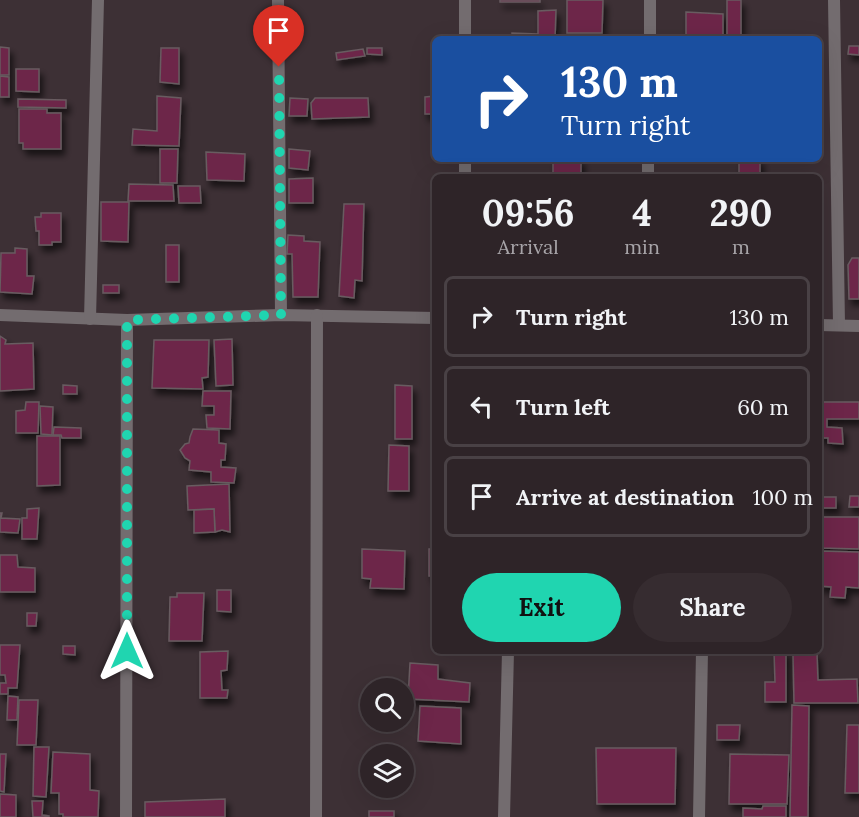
<!DOCTYPE html>
<style>
:root{--surface:#2e2428;--page:#362c30;--text:#f1f3f6;--muted:#a7a4a8;--line:#494145;--accent:#20d5b0}
body{margin:0;font-family:Lora,serif;background:var(--page);color:var(--text);height:100vh;display:flex;flex-direction:column;font-size:22px;white-space:nowrap}
*{box-sizing:border-box;margin:0}
p{font-size:20px;color:var(--muted)}
.icon{flex:none;width:33px;height:33px;fill:none;stroke:currentColor;stroke-width:2;stroke-linecap:round;stroke-linejoin:round}
.map{position:relative;flex:1;overflow:hidden}
.sheet{position:absolute;left:432px;top:174px;width:390px;height:480px;display:flex;flex-direction:column;background:var(--surface);border-radius:9px;box-shadow:0 6px 24px #0002,0 0 0 2px var(--line)}
.sheet>*{flex:none}
.guide{position:absolute;left:432px;top:36px;width:390px;height:126px;border-radius:9px;box-shadow:0 6px 24px #0002,0 0 0 2px var(--line);background:#1a4fa0;color:#fff;overflow:hidden}
.buttons{position:absolute;left:360px;top:678px;display:grid;gap:12px}
.buttons a{display:grid;place-items:center;width:54px;height:54px;border-radius:50%;background:var(--surface);box-shadow:0 6px 24px #0002,0 0 0 2px var(--line);font-size:30px}
.pin{position:absolute;display:grid;place-items:center;width:51px;height:51px;color:#fff;margin:-62px -26px;border-radius:50% 50% 50% 0;rotate:-45deg;box-shadow:0 0 6px #0007}
.pin .icon{rotate:45deg}
.me{position:absolute;width:66px;margin:-33px;rotate:0deg;stroke-linejoin:round;filter:drop-shadow(0 0 4px #0008)}
.turn{display:flex;align-items:center;gap:21px;height:126px;padding:0 30px;font-size:27px}
.turn .icon{width:78px;height:78px;stroke-width:2.5}
.turn b{display:block;font-size:42px;line-height:51px}
.eta{display:flex;justify-content:space-evenly;align-items:center;height:102px;text-align:center}
.eta b{font-size:36px;font-weight:700;line-height:42px}
.action{display:flex;gap:12px;margin-top:auto;padding:12px 30px}
.action a{flex:1;height:69px;border-radius:36px;background:var(--accent);color:#111;font-size:24px;font-weight:700;line-height:69px;text-align:center}
.action a+a{background:var(--page);color:var(--text)}
ul{padding:0;list-style:none}
li{display:flex;align-items:center;gap:18px;height:81px;margin:0 12px 9px;padding:0 18px;border:3px solid var(--line);border-radius:9px}
li div{flex:1}
li b{display:block;font-size:22px}
li em{font-style:normal}
.map>svg:first-child{display:block}
.building{fill:#6d2849;stroke:#685b60;stroke-width:1.5;filter:url(#shadow)}
.lines{fill:none;stroke-linecap:round;stroke-linejoin:round}
.minor{stroke:#736c6f;stroke-width:12}
.route{stroke:#20d5b0;stroke-width:10;stroke-dasharray:0 18}
</style>
<div class="map">
<svg width="859" height="817" viewBox="0 0 859 817">
<defs>
<filter id="shadow"><feDropShadow dx="3.5" dy="6" stdDeviation="3" flood-color="#0009"/></filter>
</defs>
<rect width="100%" height="100%" fill="#3d3035"/>
<g class="building">
<rect x="500" y="0" width="40" height="2"/>
<path d="M567,0H603L602,33H567Z"/>
<rect x="727" y="0" width="14" height="39"/>
<path d="M556,10L555,39H512V33L538,34V11Z"/>
<path d="M686,12L723,14V39H686Z"/>
<path d="M849,46H859V55L848,54Z"/>
<path d="M0,47L9,48V75H0Z"/>
<path d="M161,48H179V84L160,82Z"/>
<path d="M367,48H382V55L367,54Z"/>
<path d="M363,49L365,56L337,60L336,53Z"/>
<path d="M16,69H39V92L16,91Z"/>
<path d="M0,76L9,77V97H0Z"/>
<path d="M157,96L181,98L179,146L132,145L133,129L157,131Z"/>
<path d="M435,96V114H425V97Z"/>
<path d="M290,98L308,99L307,116H289Z"/>
<path d="M315,98H368L369,117L312,119L311,103Z"/>
<path d="M18,99L66,100V108L18,107Z"/>
<path d="M19,109H47V113H61V149H23V143H19Z"/>
<path d="M160,149H178L177,183H160Z"/>
<path d="M289,149L310,151L308,170L289,168Z"/>
<path d="M206,152L245,154L244,181L207,180Z"/>
<rect x="553" y="159" width="28" height="18"/>
<rect x="739" y="159" width="21" height="18"/>
<path d="M313,178V203H289V179Z"/>
<path d="M129,184L173,185L174,201H128Z"/>
<path d="M178,186H200L201,203H179Z"/>
<path d="M101,202H129L128,242L101,241Z"/>
<path d="M344,204H364L362,281L355,280L354,298L339,296Z"/>
<path d="M41,213H61V242H52V245H39V231H36L35,217H41Z"/>
<path d="M288,235L304,236V241L320,242L318,297H293L292,254H287Z"/>
<rect x="166" y="245" width="13" height="37"/>
<path d="M15,248L27,249V276H34L32,294L0,292L1,253H15Z"/>
<path d="M852,258H859V299H849L848,265Z"/>
<rect x="103" y="285" width="16" height="8"/>
<path d="M0,336L6,340L5,344L33,343L34,389L0,391Z"/>
<path d="M232,339L233,385L216,386L214,340Z"/>
<path d="M154,340H209L208,377L202,378L203,389L152,388Z"/>
<path d="M63,385L77,386V394H63Z"/>
<path d="M395,385L412,386V439H395Z"/>
<path d="M203,391H231L230,429L207,428L206,415H214V406H202Z"/>
<path d="M26,402H39L38,433H16V411L25,410Z"/>
<path d="M819,402H859V419H827V427L842,428L843,444L828,443V438H819Z"/>
<path d="M40,406L53,407L52,435L41,434Z"/>
<path d="M54,427L81,428V438H62L61,435H53Z"/>
<path d="M193,429L219,430V443L226,444L225,460H221V467L236,468L234,483L211,482V472L189,470L190,461L185,458L180,450L185,444L189,443L190,437Z"/>
<path d="M37,436H60V485L37,486Z"/>
<path d="M389,445L409,446V491H388Z"/>
<path d="M229,484L230,532L222,530L215,532L214,509L188,510L187,486Z"/>
<path d="M850,496H859V507H849Z"/>
<rect x="819" y="497" width="17" height="11"/>
<path d="M39,508L37,539H22V518H27V509Z"/>
<path d="M214,509L215,532L194,533V510Z"/>
<path d="M0,513H2L1,518L20,519L18,533L0,532Z"/>
<path d="M819,517H859V549L819,548Z"/>
<path d="M362,549L405,551L404,589L370,588L371,579L362,578Z"/>
<rect x="429" y="549" width="6" height="27"/>
<path d="M819,551L859,552V588L846,587L845,598L830,597L831,587L819,586Z"/>
<path d="M0,555H17L18,567L35,568V592H0Z"/>
<path d="M217,590H231V612L217,611Z"/>
<path d="M177,593H204L202,641H169L170,597H177Z"/>
<path d="M27,613H37L36,626H27Z"/>
<path d="M0,645H20L17,688H8V694H0V683H6L5,675H0Z"/>
<path d="M63,646H75V655L63,654Z"/>
<path d="M228,651L227,670L221,671L222,690H228L227,698H200V652Z"/>
<path d="M774,651H786V702H765V682H775Z"/>
<path d="M817,653L818,680L857,679L858,703H794L793,654Z"/>
<path d="M410,663L438,665V679L470,683L469,702L408,699Z"/>
<path d="M8,696L18,697L17,720H7Z"/>
<path d="M19,700H38L36,745H17Z"/>
<path d="M792,705L809,706L808,817H790Z"/>
<path d="M420,706L461,708V744L418,741Z"/>
<path d="M717,725H740L739,740H717Z"/>
<path d="M847,725H859V793H845Z"/>
<path d="M34,747H49L46,797L33,796Z"/>
<path d="M596,748H676L675,804H597Z"/>
<path d="M53,752L90,754V790L99,791L98,817H63V814H59V793H51Z"/>
<path d="M0,754H6L4,792L0,791Z"/>
<path d="M730,754L789,755L787,804H729Z"/>
<path d="M0,794L16,795V817H0Z"/>
<path d="M225,799V817H145V802Z"/>
<path d="M32,801H43L42,815L49,816V817H33Z"/>
<path d="M763,806H786V817H743V808L762,809Z"/>
<rect x="369" y="811" width="25" height="6"/>
</g>
<g class="lines">
<g class="minor">
<path d="M278,0L281,315"/>
<path d="M834,0L839,325"/>
<path d="M465,39V0"/>
<path d="M650,39V0"/>
<path d="M465,177V159"/>
<path d="M648,177V159"/>
<path d="M0,315L127,320L281,315L435,318"/>
<path d="M90,319L98,0"/>
<path d="M819,325L859,326"/>
<path d="M126,817L127,320"/>
<path d="M316,817L317,315"/>
<path d="M504,817L508,651"/>
<path d="M699,817L702,651"/>
</g>
</g>
<g class="lines">
<path class="route" d="M127,651V320L281,315L279,67"/>
</g>
</svg>
<div class="buttons">
<a><svg class="icon" aria-label="search" viewBox="0 0 24 24"><circle cx="10" cy="10" r="6"/><path d="M15 15l6 6"/></svg></a>
<a><svg class="icon" aria-label="layers" viewBox="0 0 24 24"><path d="M12 4l9 5-9 5-9-5zM3 14l9 5 9-5"/></svg></a>
</div>
<div class="pin" style="left:279px;top:67px;background:#d93025"><svg class="icon" aria-label="arrive" viewBox="0 0 24 24"><path d="M6 21V4h12l-3 4 3 4H6"/></svg></div>
<svg class="me" style="left:127px;top:651px" viewBox="-20 -20 40 40"><path d="M0-17L14 15 0 8-14 15z" fill="#20d5b0" stroke="#fff" stroke-width="4"/></svg>
<div class="guide">
<div class="turn"><svg class="icon" aria-label="right" viewBox="0 0 24 24"><path d="M7 20v-9h11M14 6l5 5-5 5"/></svg><div><b>130 m</b>Turn right</div></div>
</div>
<section class="sheet">
<div class="eta">
<div><b>09:56</b><p>Arrival</p></div>
<div><b>4</b><p>min</p></div>
<div><b>290</b><p>m</p></div>
</div>
<ul>
<li><svg class="icon" aria-label="right" viewBox="0 0 24 24"><path d="M7 20v-9h11M14 6l5 5-5 5"/></svg><div><b>Turn right</b></div><em>130 m</em></li>
<li><svg class="icon" aria-label="left" viewBox="0 0 24 24"><path d="M17 20v-9H6M10 6l-5 5 5 5"/></svg><div><b>Turn left</b></div><em>60 m</em></li>
<li><svg class="icon" aria-label="arrive" viewBox="0 0 24 24"><path d="M6 21V4h12l-3 4 3 4H6"/></svg><div><b>Arrive at destination</b></div><em>100 m</em></li>
</ul>
<div class="action"><a>Exit</a><a>Share</a></div>
</section>
</div>
